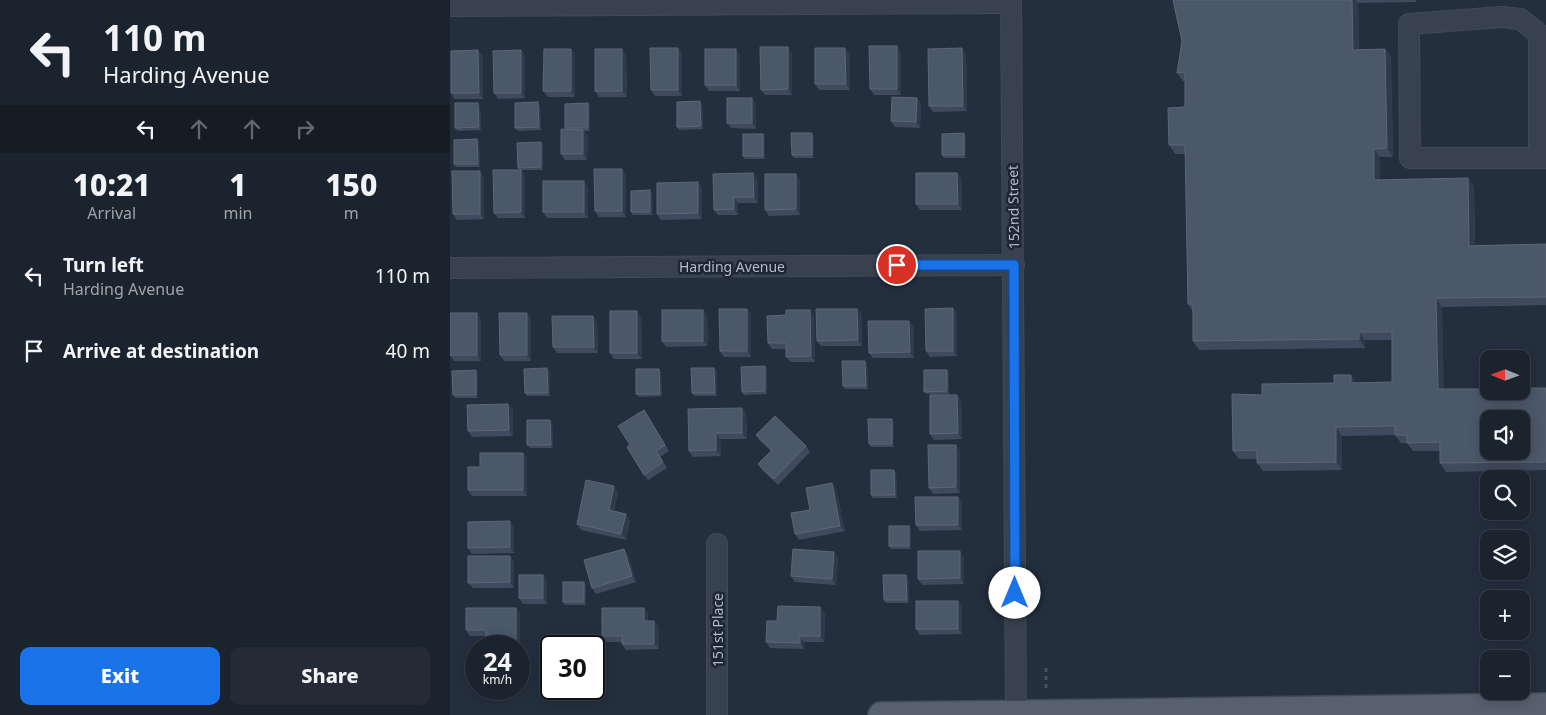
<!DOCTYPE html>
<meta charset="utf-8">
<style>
:root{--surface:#1b232e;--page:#242b36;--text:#f1f3f6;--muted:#a0a4aa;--line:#39404a;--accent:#1a73e8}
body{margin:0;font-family:"Noto Sans",sans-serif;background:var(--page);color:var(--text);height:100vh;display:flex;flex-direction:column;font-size:19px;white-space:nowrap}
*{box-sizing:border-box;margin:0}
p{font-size:16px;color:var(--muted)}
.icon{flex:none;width:28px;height:28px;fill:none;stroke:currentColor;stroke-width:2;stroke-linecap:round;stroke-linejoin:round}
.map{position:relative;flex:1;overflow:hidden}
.drawer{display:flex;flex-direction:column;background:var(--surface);width:450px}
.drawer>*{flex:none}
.banner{background:#1b232e;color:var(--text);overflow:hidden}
.needle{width:32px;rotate:271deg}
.tools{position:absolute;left:1030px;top:350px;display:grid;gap:10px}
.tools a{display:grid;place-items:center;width:50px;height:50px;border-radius:10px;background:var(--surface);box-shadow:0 2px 12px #0003,0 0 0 1px var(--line);font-size:25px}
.speed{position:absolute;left:15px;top:635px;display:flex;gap:10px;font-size:25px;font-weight:700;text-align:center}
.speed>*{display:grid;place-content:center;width:65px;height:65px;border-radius:50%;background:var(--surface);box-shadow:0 2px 12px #0003,0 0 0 1px var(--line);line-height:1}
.speed small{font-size:12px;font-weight:400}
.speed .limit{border:2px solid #111;border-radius:8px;background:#fff;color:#111}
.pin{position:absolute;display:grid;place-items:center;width:42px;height:42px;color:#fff;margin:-21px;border:2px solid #fff;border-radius:50%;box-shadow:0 1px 5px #0007}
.me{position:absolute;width:55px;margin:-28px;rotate:0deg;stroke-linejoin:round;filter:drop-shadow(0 0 4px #0008)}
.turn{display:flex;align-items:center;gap:18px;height:105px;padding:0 20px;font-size:22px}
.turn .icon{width:65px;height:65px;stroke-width:2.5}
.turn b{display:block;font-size:35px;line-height:42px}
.lanes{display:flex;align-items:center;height:48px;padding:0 20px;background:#0003;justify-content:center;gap:25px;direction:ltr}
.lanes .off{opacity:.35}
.eta{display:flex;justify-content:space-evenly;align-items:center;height:85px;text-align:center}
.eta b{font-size:30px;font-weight:800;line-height:35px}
.cta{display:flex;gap:10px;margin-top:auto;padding:10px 20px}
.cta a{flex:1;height:58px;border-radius:10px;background:var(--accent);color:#fff;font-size:20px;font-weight:800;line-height:58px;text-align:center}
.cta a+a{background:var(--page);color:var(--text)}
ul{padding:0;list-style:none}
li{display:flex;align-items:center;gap:15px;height:75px;padding:0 20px}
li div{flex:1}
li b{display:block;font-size:19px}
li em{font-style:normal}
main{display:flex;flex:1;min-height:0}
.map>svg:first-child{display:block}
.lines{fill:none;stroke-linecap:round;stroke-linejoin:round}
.minor-casing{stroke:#414a57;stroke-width:22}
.major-casing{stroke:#414a57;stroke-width:28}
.path{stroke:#3f5557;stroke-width:3;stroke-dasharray:4 4;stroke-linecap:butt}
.minor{stroke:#38414e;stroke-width:20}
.major{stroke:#56606e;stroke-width:25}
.wall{fill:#3f4b5c}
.shaded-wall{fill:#2f3b4b}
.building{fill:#4b5868;stroke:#5c6777;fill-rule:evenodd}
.route-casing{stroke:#114b97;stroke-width:12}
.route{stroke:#1a73e8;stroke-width:9}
.labels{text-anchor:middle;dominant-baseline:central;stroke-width:5;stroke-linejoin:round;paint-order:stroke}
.street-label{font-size:14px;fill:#b4bcc9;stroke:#1d2633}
</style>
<main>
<section class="drawer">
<div class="banner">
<div class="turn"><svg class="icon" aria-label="left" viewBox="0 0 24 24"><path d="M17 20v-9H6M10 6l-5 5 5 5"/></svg><div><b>110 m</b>Harding Avenue</div></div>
<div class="lanes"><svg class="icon" aria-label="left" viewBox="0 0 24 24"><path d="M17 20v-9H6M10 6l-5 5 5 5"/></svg><svg class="icon off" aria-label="ahead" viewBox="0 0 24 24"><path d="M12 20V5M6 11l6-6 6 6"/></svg><svg class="icon off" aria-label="ahead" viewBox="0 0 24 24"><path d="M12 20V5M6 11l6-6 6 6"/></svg><svg class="icon off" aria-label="right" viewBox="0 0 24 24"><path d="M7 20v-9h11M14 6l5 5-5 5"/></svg></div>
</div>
<div class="eta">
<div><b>10:21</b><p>Arrival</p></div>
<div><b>1</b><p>min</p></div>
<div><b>150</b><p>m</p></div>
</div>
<ul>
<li><svg class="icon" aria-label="left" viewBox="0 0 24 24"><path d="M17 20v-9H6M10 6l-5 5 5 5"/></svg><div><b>Turn left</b><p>Harding Avenue</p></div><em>110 m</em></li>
<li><svg class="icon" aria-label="arrive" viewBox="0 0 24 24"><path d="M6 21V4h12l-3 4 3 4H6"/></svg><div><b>Arrive at destination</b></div><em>40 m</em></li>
</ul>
<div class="cta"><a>Exit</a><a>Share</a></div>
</section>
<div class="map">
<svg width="1096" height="715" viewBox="0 0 1096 715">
<rect width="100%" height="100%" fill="#242f3e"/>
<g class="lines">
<g class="minor-casing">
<g id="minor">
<path d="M561,0L566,713"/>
<path d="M0,6L561,3"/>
<path d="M1089,157V34L1070,19L1052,17L959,24L960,158H1096"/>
<path d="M0,268L564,265"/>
<path d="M267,544V715"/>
</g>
</g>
<g class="major-casing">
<path id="major" d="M431,715L1096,706"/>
</g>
<path class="path" d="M596,668V690"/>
<use href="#minor" class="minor"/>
<use href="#major" class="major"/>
</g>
<g class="wall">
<path d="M723,0H966V2L908,3L909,49H935L941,57L943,157H930V180L1018,178L1024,187L1025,245L1096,244V305L992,307L993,389L1096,388V470L996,472L990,463V451H963L957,443H951L945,435L892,436V470L813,471L807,463V459H789L783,451L812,395L906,383L942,382V340H915V348L749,350L743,341V312L738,304L735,154H725L719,145L735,107V81H733L727,73L732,41Z"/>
<path d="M228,48L232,54V96H205L201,90Z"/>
<path d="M121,49L125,55V97H98L93,91Z"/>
<path d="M71,50L75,56V98L48,99L44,93Z"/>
<path d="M451,52V95H424L420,89Z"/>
<path d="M342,53V95H315L311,90Z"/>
<path d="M400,54V90H369L365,84Z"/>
<path d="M516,54L517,111L483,112L479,106Z"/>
<path d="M176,55L177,97H149L145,91Z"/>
<path d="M290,55V91H259L255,85Z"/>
<path d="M33,56V99H5L1,93Z"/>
<path d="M302,98L306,104V129L281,128L277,123Z"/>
<path d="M467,98L471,104L470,128L445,127L441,121Z"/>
<path d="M250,101L252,104L253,129L229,130L227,127Z"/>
<path d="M28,103L30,106L31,130L8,131L5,128Z"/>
<path d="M138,103L140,106V131H134L138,136L137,160H115L111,154L116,129L115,128Z"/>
<path d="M90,105L91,130L68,131L65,128Z"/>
<path d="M514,133L516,136V158H494L492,155Z"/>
<path d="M313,134L315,137V159H295L293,156Z"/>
<path d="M364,136V158H344L342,155Z"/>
<path d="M27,139L29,142L30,167H6L4,164Z"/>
<path d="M91,142L93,145V170H71L75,176V218H48L44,213L70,170L68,168Z"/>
<path d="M507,173L511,178L512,210H470L466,204Z"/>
<path d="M176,175V217H149L145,211Z"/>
<path d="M34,177V219L7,220L3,214Z"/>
<path d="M308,179V203H288V215H268L264,210Z"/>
<path d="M350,180V215L319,216L315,210Z"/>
<path d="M138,187V218H97L93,212Z"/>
<path d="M252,188V219L211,220L207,214Z"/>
<path d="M200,190L202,193L203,215H183L181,212Z"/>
<path d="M297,309L301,315V357H274L270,351Z"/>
<path d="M407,309L412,315V346H371L367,341Z"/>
<path d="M253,310L257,315L258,346L216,347L212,341Z"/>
<path d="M360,310L364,316L365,362H341L336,357V349H322L318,343L336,315Z"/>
<path d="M77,313L81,318V361H54L50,355Z"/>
<path d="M507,314V356L480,357L476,351Z"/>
<path d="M191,317L192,359H164L160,353Z"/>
<path d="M31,319V361H4L0,355Z"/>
<path d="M147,321L148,353H107L103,347Z"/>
<path d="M464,327V358H423L419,353Z"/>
<path d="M415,361L417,364L418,389H395L393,386Z"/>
<path d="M264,368L267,371V396H244L242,393Z"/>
<path d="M209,369L211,372L212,396L189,397L186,394Z"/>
<path d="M317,369V394L294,395L292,392Z"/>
<path d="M100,371V396H77L75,393Z"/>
<path d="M28,373V398H5L3,395Z"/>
<path d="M499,373V394H477L474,392Z"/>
<path d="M511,400L512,439L484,440L480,434Z"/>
<path d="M58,404L63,410V436L22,437L18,431Z"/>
<path d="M292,408L296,414L297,439H270L271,456L243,457L239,451Z"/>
<path d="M194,410L219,451L210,457L217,468L198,480L194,475L180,445Z"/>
<path d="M442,419L444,422V447H421L419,444Z"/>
<path d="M100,420L102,423L103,448H80L77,445Z"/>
<path d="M306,435L356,446L360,452L328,485L312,470L308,464L321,451L310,441Z"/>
<path d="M506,445L510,451V493L483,494L479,488Z"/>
<path d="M73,453L77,459V496H22L18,490L30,467Z"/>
<path d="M444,470L446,473L447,498H423L421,495Z"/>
<path d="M164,486L168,492L164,511L180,520L176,540L131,530L127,524Z"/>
<path d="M386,489L395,531L349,540L345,534Z"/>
<path d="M508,497L512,503V530L470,531L466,525Z"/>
<path d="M64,527V553L22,554L18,548Z"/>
<path d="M461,528V549H441L439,546Z"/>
<path d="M174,549L178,555L186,582L146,594L142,588Z"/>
<path d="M60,556L64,562V588H23L18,583Z"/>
<path d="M514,557V584L472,585L468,579Z"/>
<path d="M388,558L386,585L345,582L341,576Z"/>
<path d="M456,575L458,578L459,603H436L434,600Z"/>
<path d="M97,581V604H73L69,598Z"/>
<path d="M134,582L136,585V605H115L113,602Z"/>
<path d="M508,601L512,607V634L470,635L466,629Z"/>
<path d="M66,608L70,614V651H69V646H37L36,636H20L16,630Z"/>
<path d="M198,613V621H204L209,627V649L176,650L172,644V642H156L152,636Z"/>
<path d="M375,613L374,642H354V649L320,648L316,642L327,621Z"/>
</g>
<g class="shaded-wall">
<path d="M902,0H906L908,3L909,58L903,50Z"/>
<path d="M447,46L451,52V95L447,89Z"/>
<path d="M338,47L342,53V95L338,89Z"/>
<path d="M228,48L232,54V96L228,90Z"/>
<path d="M395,48L400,54V90L396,84Z"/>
<path d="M512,48L516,54L517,111L513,106Z"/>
<path d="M121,49L125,55V97L121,91Z"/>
<path d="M172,49L176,55L177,97L172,91Z"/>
<path d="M286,49L290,55V91L286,85Z"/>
<path d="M935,49L941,57L943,157L937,148Z"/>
<path d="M28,50L33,56V99L29,93Z"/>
<path d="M71,50L75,56V98L71,93Z"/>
<path d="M302,98L306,104V129L302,123Z"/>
<path d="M467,98L471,104L470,128L466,122Z"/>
<path d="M250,101L252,104L253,129L251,126Z"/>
<path d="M88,102L90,105L91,130L89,127Z"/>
<path d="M28,103L30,106L31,130L29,127Z"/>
<path d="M138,103L140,106V131L138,128Z"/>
<path d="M133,130L138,136L137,160L133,154Z"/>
<path d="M362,133L364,136V158L362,155Z"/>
<path d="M514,133L516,136V158L514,155Z"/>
<path d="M313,134L315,137V159L313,156Z"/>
<path d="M27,139L29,142L30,167L28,164Z"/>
<path d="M91,142L93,145V170L91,167Z"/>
<path d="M924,149L930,157V188L924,180Z"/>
<path d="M172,169L176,175V217L172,211Z"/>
<path d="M71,170L75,176V218L71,212Z"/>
<path d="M30,171L34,177V219L30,214Z"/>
<path d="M303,173L308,179V203L304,197Z"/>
<path d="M507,173L511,178L512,210L508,204Z"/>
<path d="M346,174L350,180V215L346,209Z"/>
<path d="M1018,178L1024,187L1025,254L1019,246Z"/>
<path d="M134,181L138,187V218L134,212Z"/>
<path d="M248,182L252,188V219L248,213Z"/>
<path d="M200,190L202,193L203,215L200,212Z"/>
<path d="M284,197L288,203V215L284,209Z"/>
<path d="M986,298L992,307L994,398L988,389Z"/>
<path d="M503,308L507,314V356L503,351Z"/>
<path d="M297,309L301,315V357L297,351Z"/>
<path d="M407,309L412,315V346L408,340Z"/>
<path d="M253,310L257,315L258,346L253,341Z"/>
<path d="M360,310L364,316L365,362L361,356Z"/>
<path d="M187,311L191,317L192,359L187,353Z"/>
<path d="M27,313L31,319V361L27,355Z"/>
<path d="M77,313L81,318V361L77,355Z"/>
<path d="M143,316L147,321L148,353L144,347Z"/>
<path d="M459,321L464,327V358L460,352Z"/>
<path d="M909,332L915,340V348L909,339Z"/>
<path d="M415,361L417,364L418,389L416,386Z"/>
<path d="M315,366L317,369V394L315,391Z"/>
<path d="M97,368L100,371V396L98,393Z"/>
<path d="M264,368L267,371V396L265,393Z"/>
<path d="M209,369L211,372L212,396L210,394Z"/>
<path d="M26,370L28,373V398L26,395Z"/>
<path d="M497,370L499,373V394L497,391Z"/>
<path d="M901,375L907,384L901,383Z"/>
<path d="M507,395L511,400L512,439L508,433Z"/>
<path d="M58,404L63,410V436L59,430Z"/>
<path d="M292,408L296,414L297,439L292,433Z"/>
<path d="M442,419L444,422V447L442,444Z"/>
<path d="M100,420L102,423L103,448L101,445Z"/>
<path d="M886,427L892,436V470L886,462Z"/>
<path d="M266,433L270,439L271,456L266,450Z"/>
<path d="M506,445L510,451V493L506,487Z"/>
<path d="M73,453L77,459V496L73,490Z"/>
<path d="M444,470L446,473L447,498L445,495Z"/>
<path d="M382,483L386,489L395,531L390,526Z"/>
<path d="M164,486L168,492L163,516L159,510Z"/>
<path d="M508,497L512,503V530L508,525Z"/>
<path d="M176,514L180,520L176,540L171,534Z"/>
<path d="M60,521L64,527V553L60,547Z"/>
<path d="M459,526L461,528V549L459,546Z"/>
<path d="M174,549L178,555L186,582L182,576Z"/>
<path d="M510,551L514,557V584L510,578Z"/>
<path d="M384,552L388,558L386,585L382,579Z"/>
<path d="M60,556L64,562V588L60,582Z"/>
<path d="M93,575L97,581V604L93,598Z"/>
<path d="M456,575L458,578L459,603L457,600Z"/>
<path d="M134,582L136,585V605L134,602Z"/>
<path d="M508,601L512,607V634L508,629Z"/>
<path d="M370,607L375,613L374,642L370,636Z"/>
<path d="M66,608L70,614V651L69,649V646L66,645Z"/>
<path d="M194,608L198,613V627L194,621Z"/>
<path d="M204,621L209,627V649L204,644Z"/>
<path d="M350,636L354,642V649L350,643Z"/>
</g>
<g class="building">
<path d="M723,0H902L903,50L935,49L937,148L924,149V180L1018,178L1019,246L1096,244V297L986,298L988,389H1039V391H1071V388H1096V462L990,463V442L957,443V435H945V426L886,427V462L807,463V450L783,451L782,394L812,395V384L884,383V375H901V383L942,382V332H909V339L743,341V304H738L735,145H719L718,108L735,107V72L727,73L732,41ZM1039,419H1071V451H1039Z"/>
<path d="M419,46H447V89H420Z"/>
<path d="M310,47H338V89L311,90Z"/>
<path d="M200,48H228V90H201Z"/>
<path d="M365,48H395L396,84H365Z"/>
<path d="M512,48L513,106H479L478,49Z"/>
<path d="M94,49H121V91H93Z"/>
<rect x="145" y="49" width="27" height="42"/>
<rect x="255" y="49" width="31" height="36"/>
<path d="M28,50L29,93H1V51Z"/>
<path d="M71,50V93H44L43,51Z"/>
<path d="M442,97L467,98L466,122L441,121Z"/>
<rect x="277" y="98" width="25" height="25"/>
<path d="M250,101L251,126L227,127V102Z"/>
<path d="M88,102L89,127L65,128V103Z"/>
<path d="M5,103H28L29,127L5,128Z"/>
<path d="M138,103V128H115V104Z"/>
<path d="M111,129L133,130V154H111Z"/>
<path d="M341,133H362V155H342Z"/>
<path d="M514,133V155H492V134Z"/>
<rect x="293" y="134" width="20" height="22"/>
<path d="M27,139L28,164H4V140Z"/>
<path d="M91,142V167L68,168L67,143Z"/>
<path d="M144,169H172V211H145Z"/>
<path d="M43,170H71V212L44,213Z"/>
<path d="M2,171H30V214H3Z"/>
<path d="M303,173L304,197H284V209L264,210L263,174Z"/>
<path d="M466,173H507L508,204H466Z"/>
<path d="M315,174H346V209L315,210Z"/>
<rect x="93" y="181" width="41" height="31"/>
<path d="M248,182V213L207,214V183Z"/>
<path d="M200,190V212H181V191Z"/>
<path d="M503,308V351H476L475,309Z"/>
<path d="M269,309H297V351H270Z"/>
<path d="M366,309H407L408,340L367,341Z"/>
<rect x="212" y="310" width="41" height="31"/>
<path d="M336,310H360L361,356L336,357V343H318L317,316L336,315Z"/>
<rect x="160" y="311" width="27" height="42"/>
<rect x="0" y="313" width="27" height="42"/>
<path d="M49,313H77V355H50Z"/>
<path d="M102,316H143L144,347H103Z"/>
<path d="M418,321H459L460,352L419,353Z"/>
<path d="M392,361H415L416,386H393Z"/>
<path d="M315,366V391L292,392L291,367Z"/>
<path d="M97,368L98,393H75L74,369Z"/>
<path d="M241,368H264L265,393H242Z"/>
<path d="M186,369H209L210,394H186Z"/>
<path d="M26,370V395H3L2,371Z"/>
<path d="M474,370H497V391L474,392Z"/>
<path d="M480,395H507L508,433L480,434Z"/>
<path d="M58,404L59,430L18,431L17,405Z"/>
<path d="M292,408V433H266V450L239,451L238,409Z"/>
<path d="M194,410L215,445L206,451L213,462L194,475L177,447L180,445L168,426Z"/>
<path d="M325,416L356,446L324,479L308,464L322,450L306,435Z"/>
<path d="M418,419H442V444H419Z"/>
<path d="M77,420H100L101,445H77Z"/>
<path d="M478,445H506V487L479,488Z"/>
<path d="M30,453H73V490H18V467H30Z"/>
<path d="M421,470H444L445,495H421Z"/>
<path d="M136,480L164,486L159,510L176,514L171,534L127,524Z"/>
<path d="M382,483L390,526L345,534L341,513L360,510L356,488Z"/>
<path d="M465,497H508V525H466Z"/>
<path d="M60,521V547L18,548V522Z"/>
<rect x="439" y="526" width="20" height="20"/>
<path d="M174,549L182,576L142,588L134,560Z"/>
<path d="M343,549L384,552L382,579L341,576Z"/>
<path d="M468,551H510V578L468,579Z"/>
<path d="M18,556H60V582L18,583Z"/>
<rect x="69" y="575" width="24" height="23"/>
<path d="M433,575H456L457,600H434Z"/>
<rect x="113" y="582" width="21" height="20"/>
<rect x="466" y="601" width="42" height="28"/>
<path d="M328,606L370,607V636H350V643L316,642L317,621H327Z"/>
<path d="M16,608H66V645H36V630H16Z"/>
<path d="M152,608H194V621H204V644H172V636H152Z"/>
</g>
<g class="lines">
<g class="route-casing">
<path id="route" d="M447,265H564L565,593"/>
</g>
<use href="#route" class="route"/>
</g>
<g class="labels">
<g class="street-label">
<text transform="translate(563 207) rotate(-91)">152nd Street</text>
<text x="282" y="266">Harding Avenue</text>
<text transform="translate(267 630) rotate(-90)">151st Place</text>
</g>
</g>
</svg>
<div class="tools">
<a><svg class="needle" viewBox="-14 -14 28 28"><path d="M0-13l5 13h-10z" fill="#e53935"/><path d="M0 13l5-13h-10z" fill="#a0a4aa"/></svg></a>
<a><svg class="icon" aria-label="sound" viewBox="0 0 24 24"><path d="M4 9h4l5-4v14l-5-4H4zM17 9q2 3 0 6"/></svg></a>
<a><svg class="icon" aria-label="search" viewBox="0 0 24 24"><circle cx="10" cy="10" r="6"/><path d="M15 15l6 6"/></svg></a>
<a><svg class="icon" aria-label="layers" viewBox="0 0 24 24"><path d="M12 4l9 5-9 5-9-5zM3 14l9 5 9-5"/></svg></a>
<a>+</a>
<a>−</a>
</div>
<div class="speed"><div>24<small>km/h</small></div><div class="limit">30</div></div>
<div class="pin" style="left:447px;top:265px;background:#d93025"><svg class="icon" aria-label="arrive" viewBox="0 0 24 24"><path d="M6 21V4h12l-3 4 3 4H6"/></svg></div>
<svg class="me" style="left:565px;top:593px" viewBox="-20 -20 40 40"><circle r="19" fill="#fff"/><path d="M0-13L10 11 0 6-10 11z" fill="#1a73e8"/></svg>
</div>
</main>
